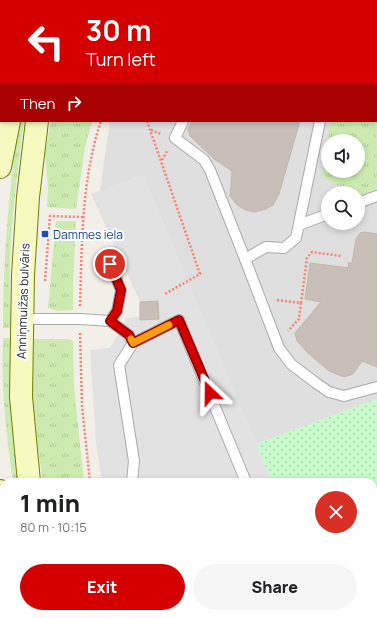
<!DOCTYPE html>
<meta charset="utf-8">
<style>
:root{--surface:#fff;--page:#f6f6f6;--text:#202124;--muted:#757577;--accent:#d40000}
body{margin:0;font-family:Manrope,sans-serif;background:var(--page);color:var(--text);height:100vh;display:flex;flex-direction:column;font-size:15px;white-space:nowrap}
*{box-sizing:border-box;margin:0}
p{font-size:13px;color:var(--muted)}
.icon{flex:none;width:22px;height:22px;fill:none;stroke:currentColor;stroke-width:2;stroke-linecap:round;stroke-linejoin:round}
.map{position:relative;flex:1;overflow:hidden}
.side{position:absolute;left:0px;top:478px;width:377px;height:140px;display:flex;flex-direction:column;background:var(--surface);border-radius:12px 12px 0 0;box-shadow:0 2px 6px #0003}
.side>*{flex:none}
.top-card{position:absolute;left:0px;top:0px;width:377px;height:122px;box-shadow:0 2px 6px #0003;background:#d40000;color:#fff;overflow:hidden}
.controls{position:absolute;left:321px;top:134px;display:grid;gap:8px}
.controls a{display:grid;place-items:center;width:44px;height:44px;border-radius:50%;background:var(--surface);box-shadow:0 2px 6px #0003;font-size:20px}
.pin{position:absolute;display:grid;place-items:center;width:34px;height:34px;color:#fff;margin:-17px;border:2px solid #fff;border-radius:50%;box-shadow:0 1px 4px #0007}
.me{position:absolute;width:44px;margin:-22px;rotate:337deg;stroke-linejoin:round;filter:drop-shadow(0 0 3px #0008)}
.turn{display:flex;align-items:center;gap:14px;height:84px;padding:0 20px;font-size:18px}
.turn .icon{width:52px;height:52px;stroke-width:2.5}
.turn b{display:block;font-size:28px;line-height:34px}
.then{display:flex;align-items:center;height:38px;padding:0 20px;background:#0003;gap:8px;font-size:15px}
.round{display:grid;place-items:center;flex:none;width:42px;height:42px;border-radius:21px;background:var(--page)}
.headline{display:flex;align-items:center;justify-content:space-between;height:68px;padding:0 20px}
h1{font-size:24px;font-weight:800;line-height:30px}
.primary-button{display:flex;gap:8px;margin-top:auto;padding:8px 20px}
.primary-button a{flex:1;height:46px;border-radius:24px;background:var(--accent);color:#fff;font-size:16px;font-weight:800;line-height:46px;text-align:center}
.primary-button a+a{background:var(--page);color:var(--text)}
.map>svg:first-child{display:block}
.residential{fill:#e0dfdf;fill-rule:evenodd}
.commercial{fill:#f2dad9}
.grass{fill:url(#grass-tufts);fill-rule:evenodd}
.park{fill:url(#park-dots)}
.parking{fill:#e2e2e2}
.building{fill:#c7bfb8;stroke:#c4b6ab}
.lines{fill:none;stroke-linecap:round;stroke-linejoin:round}
.lane-casing{stroke:#a9a9a9;stroke-width:12}
.street-casing{stroke:#a9a9a9;stroke-width:22}
.secondary-casing{stroke:#707d05;stroke-width:24}
.path{stroke:#fa8072;stroke-width:2.5;stroke-dasharray:2 2;stroke-linecap:butt}
.lane{stroke:#fff;stroke-width:10}
.street{stroke:#fff;stroke-width:20}
.secondary{stroke:#f7fabf;stroke-width:22}
.route-casing{stroke:#8a0000;stroke-width:10}
.route{stroke:#d40000;stroke-width:7}
.slow{stroke:#f59e0b;stroke-width:7}
.transit-dot{fill:#1a4fb4;stroke:#fff;stroke-width:1.5}
.labels{text-anchor:middle;dominant-baseline:central;stroke-width:4;stroke-linejoin:round;paint-order:stroke}
.transit-label{font-size:12px;fill:#164399;stroke:#fff;text-anchor:start}
.street-label{font-size:12px;fill:#222;stroke:#fff}
</style>
<div class="map">
<svg width="377" height="618" viewBox="0 0 377 618">
<defs>
<pattern id="grass-tufts" width="24" height="20" patternUnits="userSpaceOnUse"><rect width="24" height="20" fill="#cdebb0"/><path d="M3 7l-1-3M5 7V3M7 7l1-3M15 17l-1-3M17 17v-4M19 17l1-3" fill="none" stroke="#b0c997"/></pattern>
<pattern id="park-dots" width="8" height="8" patternUnits="userSpaceOnUse"><rect width="8" height="8" fill="#c8facc"/><path d="M2 2h.1M6 6h.1" fill="none" stroke="#acd6af" stroke-width="1.8" stroke-linecap="round"/></pattern>
</defs>
<rect width="100%" height="100%" fill="#f2efe9"/>
<path class="residential" d="M276,0H377V399L256,444L143,175L100,191L110,121H376V1H274ZM328,141H358V171H328ZM328,193H358V223H328Z"/>
<path class="commercial" d="M158,614H219L220,618H131Z"/>
<g class="grass">
<path d="M376,84L377,189L358,196V193H351L322,176L331,121H376ZM328,141H358V171H328Z"/>
<path d="M19,121H24C15,189 6,259 11,328H3C3,257 9,191 19,121Z"/>
<path d="M51,121H92L85,147L76,209L47,207L48,189L45,153Z"/>
<path d="M56,221H76L73,284V310L57,311L48,308Z"/>
<path d="M3,338H11C10,386 15,434 20,482H13C6,435 1,386 3,338Z"/>
<path d="M34,339H68L73,341L74,387L84,482H43C36,435 28,386 34,339Z"/>
<path d="M0,574L4,579V614H11L12,618H0Z"/>
<path d="M73,614H110L111,618H74Z"/>
</g>
<path class="park" d="M377,399V618H329L327,614H373V482H272L256,444Z"/>
<g class="parking">
<path d="M143,175L272,482H102L96,443L90,350L110,348L127,318L140,317V302L91,194Z"/>
<path d="M123,614H158L123,618Z"/>
<path d="M219,614H327L329,618H220Z"/>
</g>
<g class="building">
<path d="M192,121H300L279,194L273,205L266,209L254,212L246,210L237,205L230,196L232,171L214,159L190,136L188,129Z"/>
<path d="M364,232L377,234V367L362,361L353,374L344,377L329,371L308,353L297,341L295,333L321,302L305,299L310,263L349,268L348,263H352L356,239L360,233Z"/>
<path d="M158,301L159,319L140,320V302Z"/>
</g>
<g class="lines">
<g class="lane-casing">
<g id="lane">
<path d="M196,0L197,1"/>
<path d="M280,0V1"/>
<path d="M376,67H377"/>
<path d="M183,121L175,138L204,160L210,170L245,259"/>
<path d="M320,121L296,238L284,248L266,247L245,259L279,348L291,364L316,383L329,392L344,396L377,387"/>
<path d="M358,203L377,196"/>
<path d="M299,225L328,214"/>
<path d="M22,319H80L110,321L129,335L133,343"/>
<path d="M110,321L117,311L121,290L110,264"/>
<path d="M132,482L134,461L119,365L133,343L179,320L246,482"/>
<path d="M249,614L251,618"/>
<path d="M301,614L303,618"/>
</g>
</g>
<g class="street-casing">
<g id="street">
<path d="M210,1L212,0"/>
<path d="M0,556L4,555"/>
</g>
</g>
<g class="secondary-casing">
<g id="secondary">
<path d="M27,1L28,0"/>
<path d="M65,1V0"/>
<path d="M0,30H1"/>
<path d="M0,63H1"/>
<path d="M0,86H1"/>
<path d="M0,167L9,121"/>
<path d="M29,482L21,397L23,275L28,197L37,121"/>
<path d="M0,491L4,516"/>
<path d="M25,614L26,618"/>
<path d="M55,614L56,618"/>
</g>
</g>
<g class="path">
<path d="M259,0V1"/>
<path d="M148,1V0"/>
<path d="M147,121L200,274L165,294"/>
<path d="M151,130L161,134"/>
<path d="M162,160L167,151"/>
<path d="M45,281L50,216L83,217"/>
<path d="M277,300L301,303L299,319L288,331"/>
<path d="M301,303L307,258L312,252L341,256"/>
<path d="M80,306C82,245 81,180 101,121"/>
<path d="M80,333L82,406L90,482"/>
<path d="M115,614L116,618"/>
</g>
<use href="#lane" class="lane"/>
<use href="#street" class="street"/>
<use href="#secondary" class="secondary"/>
</g>
<g class="lines">
<g class="route-casing">
<path id="route" d="M110,264L121,290L117,311L110,321L129,335L133,343L179,320L210,393"/>
</g>
<use href="#route" class="route"/>
<path class="slow" d="M131,339L133,343L169,325"/>
</g>
<rect class="transit-dot" x="41" y="230" width="8" height="8" rx="2"/>
<g class="labels">
<g class="transit-label">
<text x="53" y="234">Dammes iela</text>
</g>
<g class="street-label">
<text transform="translate(23 301) rotate(-88)">Anniņmuižas bulvāris</text>
</g>
</g>
</svg>
<div class="controls">
<a><svg class="icon" aria-label="sound" viewBox="0 0 24 24"><path d="M4 9h4l5-4v14l-5-4H4zM17 9q2 3 0 6"/></svg></a>
<a><svg class="icon" aria-label="search" viewBox="0 0 24 24"><circle cx="10" cy="10" r="6"/><path d="M15 15l6 6"/></svg></a>
</div>
<div class="pin" style="left:110px;top:264px;background:#d93025"><svg class="icon" aria-label="arrive" viewBox="0 0 24 24"><path d="M6 21V4h12l-3 4 3 4H6"/></svg></div>
<svg class="me" style="left:210px;top:393px" viewBox="-20 -20 40 40"><path d="M0-17L14 15 0 8-14 15z" fill="#d40000" stroke="#fff" stroke-width="4"/></svg>
<div class="top-card">
<div class="turn"><svg class="icon" aria-label="left" viewBox="0 0 24 24"><path d="M17 20v-9H6M10 6l-5 5 5 5"/></svg><div><b>30 m</b>Turn left</div></div>
<div class="then">Then<svg class="icon" aria-label="right" viewBox="0 0 24 24"><path d="M7 20v-9h11M14 6l5 5-5 5"/></svg></div>
</div>
<section class="side">
<div class="headline"><div><h1>1 min</h1><p>80 m · 10:15</p></div><a class="round" style="background:#d93025;color:#fff"><svg class="icon" aria-label="close" viewBox="0 0 24 24"><path d="M6 6l12 12M18 6L6 18"/></svg></a></div>
<div class="primary-button"><a>Exit</a><a>Share</a></div>
</section>
</div>
